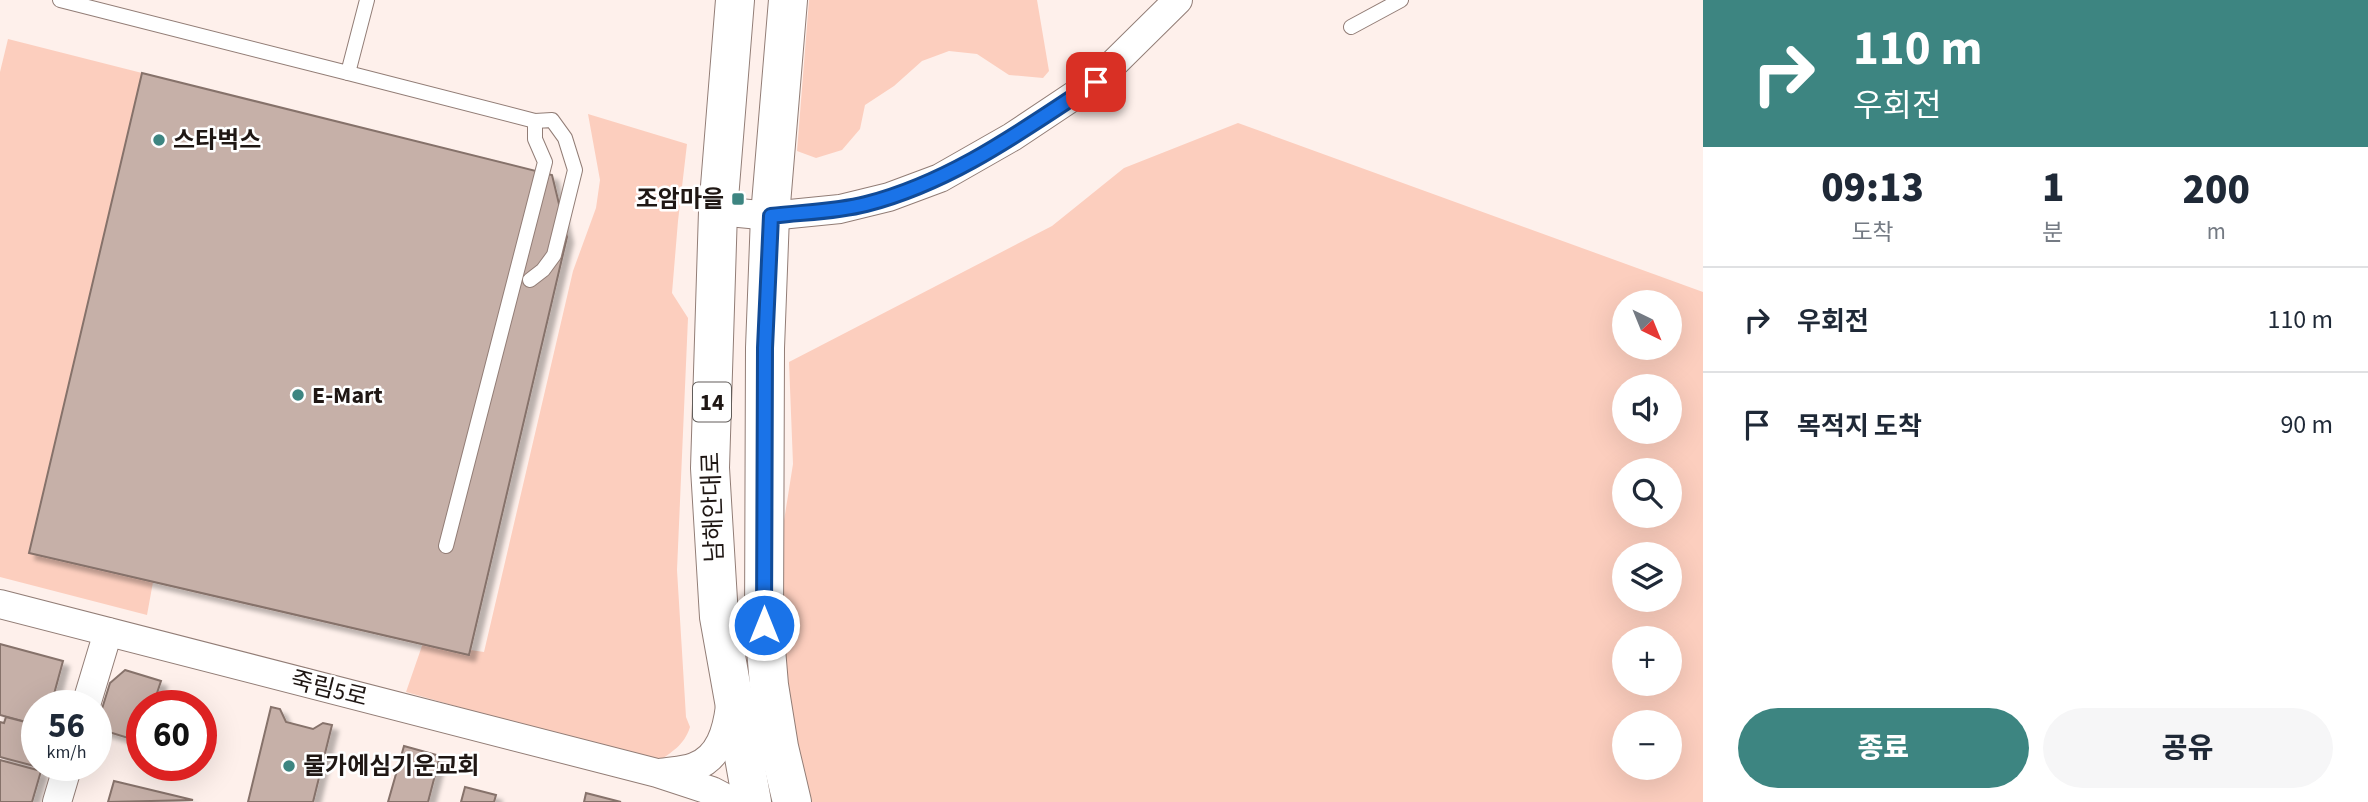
<!DOCTYPE html>
<html lang="ko">
<meta charset="utf-8">
<style>
:root{--surface:#fff;--page:#f6f6f7;--text:#1f2937;--muted:#747a83;--line:#e0e1e3;--accent:#3d8581}
body{margin:0;font-family:"Source Sans 3","Noto Sans KR",sans-serif;background:var(--page);color:var(--text);height:100vh;display:flex;flex-direction:column;font-size:26px;white-space:nowrap}
*{box-sizing:border-box;margin:0}
p{font-size:23px;color:var(--muted)}
.icon{flex:none;width:38px;height:38px;fill:none;stroke:currentColor;stroke-width:2;stroke-linecap:round;stroke-linejoin:round}
.map{position:relative;flex:1;overflow:hidden}
.panel{display:flex;flex-direction:column;background:var(--surface);width:665px}
.panel>*{flex:none}
.banner{background:#3d8581;color:#fff;overflow:hidden}
.needle{width:46px;rotate:137deg}
.buttons{position:absolute;left:1612px;top:290px;display:grid;gap:14px}
.buttons a{display:grid;place-items:center;width:70px;height:70px;border-radius:50%;background:var(--surface);box-shadow:0 7px 28px #0002;font-size:35px}
.speed{position:absolute;left:21px;top:690px;display:flex;gap:14px;font-size:35px;font-weight:700;text-align:center}
.speed>*{display:grid;place-content:center;width:91px;height:91px;border-radius:50%;background:var(--surface);box-shadow:0 7px 28px #0002;line-height:1}
.speed small{font-size:18px;font-weight:400}
.speed .limit{border:10px solid #d22;background:#fff;color:#111}
.pin{position:absolute;display:grid;place-items:center;width:60px;height:60px;color:#fff;margin:-30px;border-radius:14px;box-shadow:0 4px 10px #0006}
.me{position:absolute;width:77px;margin:-38px;rotate:0deg;stroke-linejoin:round;filter:drop-shadow(0 0 5px #0008)}
.turn{display:flex;align-items:center;gap:24px;height:147px;padding:0 35px;font-size:32px}
.turn .icon{width:91px;height:91px;stroke-width:2.5}
.turn b{display:block;font-size:49px;line-height:60px}
.eta{display:flex;justify-content:space-evenly;align-items:center;height:119px;text-align:center}
.eta b{font-size:42px;font-weight:800;line-height:49px}
.button{display:flex;gap:14px;margin-top:auto;padding:14px 35px}
.button a{flex:1;height:80px;border-radius:42px;background:var(--accent);color:#fff;font-size:28px;font-weight:800;line-height:80px;text-align:center}
.button a+a{background:var(--page);color:var(--text)}
ul{padding:0;list-style:none}
li{display:flex;align-items:center;gap:21px;height:105px;padding:0 35px;border-top:2px solid var(--line)}
li div{flex:1}
li b{display:block;font-size:26px}
li em{font-style:normal}
main{display:flex;flex:1;min-height:0}
.map>svg:first-child{display:block}
.green{fill:#fccebe;fill-rule:evenodd}
.building{fill:#c6b0a8;stroke:#86726b;stroke-width:2;filter:url(#shadow)}
.lines{fill:none;stroke-linecap:round;stroke-linejoin:round}
.lane-casing{stroke:#927d76;stroke-width:16}
.street-casing{stroke:#927d76;stroke-width:30}
.primary-casing{stroke:#927d76;stroke-width:40}
.lane{stroke:#fff;stroke-width:14}
.street{stroke:#fff;stroke-width:28}
.primary{stroke:#fff;stroke-width:38}
.route-casing{stroke:#114b97;stroke-width:18}
.route{stroke:#1a73e8;stroke-width:12}
.poi-dot{fill:#3d8581;stroke:#fff;stroke-width:2.5}
.labels{text-anchor:middle;dominant-baseline:central;stroke-width:5;stroke-linejoin:round;paint-order:stroke}
.shield{fill:#fff;stroke:#625d5a;stroke-width:2}
.shield-label{font-size:23px;font-weight:bold;fill:#1f1714}
.poi-label{font-size:24px;font-weight:bold;fill:#1f1714;stroke:#fff;text-anchor:start}
.street-label{font-size:24px;fill:#1f1714;stroke:#fff}
</style>
<main>
<div class="map">
<svg width="1703" height="802" viewBox="0 0 1703 802">
<defs>
<filter id="shadow"><feDropShadow dx="6" dy="6" stdDeviation="2" flood-color="#0004"/></filter>
</defs>
<rect width="100%" height="100%" fill="#fef0eb"/>
<g class="green">
<path d="M809,0H1037L1049,71L1043,78L1009,75L977,54L949,51L922,61L894,86L865,105L860,129L842,150L816,158L797,151Z"/>
<path d="M8,39L142,73L29,553L153,582L147,615L0,577V72Z"/>
<path d="M588,114L687,144L678,221L672,293L688,318L677,570L686,717L690,727C684,746 672,751 657,763L406,692L423,643L484,652L573,271L596,208L600,180Z"/>
<path d="M1238,123L1703,292V802H804L784,704L780,546L793,464L789,362L1052,226L1124,168ZM1624,303H1670V348H1624ZM1624,387H1670V432H1624ZM1624,471H1670V516H1624ZM1624,555H1670V600H1624ZM1624,639H1670V684H1624ZM1624,723H1670V768H1624Z"/>
</g>
<g class="building">
<path d="M142,73L552,175L567,237L469,655L29,553Z"/>
<path d="M0,644L63,661L51,705H37V725L0,715Z"/>
<path d="M125,670L161,681L153,705H142L141,742L96,728L110,683Z"/>
<path d="M271,707L280,709L286,722L313,729L323,723L332,725L313,802H248Z"/>
<path d="M6,717L37,725V765H43L42,768L0,757V722L4,723Z"/>
<path d="M404,746L440,756L428,802H388Z"/>
<path d="M0,760L41,771L32,802H0Z"/>
<path d="M114,781L193,800L108,802Z"/>
<path d="M465,787L496,795L494,802H461Z"/>
<path d="M586,793L621,802H584Z"/>
</g>
<g class="lines">
<g class="lane-casing">
<g id="lane">
<path d="M60,0L348,73L367,0"/>
<path d="M1351,27L1401,0"/>
<path d="M348,73L535,121L552,120L565,138L575,170L554,255L543,270L530,280"/>
<path d="M446,546L545,162L535,139V121"/>
</g>
</g>
<g class="street-casing">
<g id="street">
<path d="M718,211L770,216L840,209L889,197L940,178L1012,137L1096,81L1178,0"/>
<path d="M0,604L657,773L712,791L733,802"/>
<path d="M86,705L108,632"/>
<path d="M660,773C671,771 684,771 694,767C720,758 727,730 730,706"/>
<path d="M57,802L68,765"/>
</g>
</g>
<g class="primary-casing">
<g id="primary">
<path d="M735,0L718,211L710,468L719,617L752,802"/>
<path d="M788,0L770,216L765,348L764,625L769,685L779,747L792,802"/>
</g>
</g>
<use href="#lane" class="lane"/>
<use href="#street" class="street"/>
<use href="#primary" class="primary"/>
</g>
<g class="lines">
<g class="route-casing">
<path id="route" d="M764,625L765,348L771,216C802,212 835,212 866,204C952,182 1023,130 1096,82"/>
</g>
<use href="#route" class="route"/>
</g>
<g class="poi-dot">
<circle cx="159" cy="140" r="7"/>
<rect x="731" y="192" width="14" height="14" rx="3.5"/>
<circle cx="298" cy="395" r="7"/>
<circle cx="289" cy="766" r="7"/>
</g>
<g class="labels">
<rect class="shield" x="693" y="382.5" width="38" height="39" rx="5"/>
<g class="shield-label">
<text x="712" y="402">14</text>
</g>
<g class="poi-label">
<text x="173" y="140">스타벅스</text>
<text x="724" y="199" text-anchor="end">조암마을</text>
<text x="312" y="395">E-Mart</text>
<text x="303" y="766">물가에심기운교회</text>
</g>
<g class="street-label">
<text transform="translate(713 507) rotate(-92)">남해안대로</text>
<text transform="translate(329 689) rotate(14)">죽림5로</text>
</g>
</g>
</svg>
<div class="buttons">
<a><svg class="needle" viewBox="-14 -14 28 28"><path d="M0-13l5 13h-10z" fill="#e53935"/><path d="M0 13l5-13h-10z" fill="#747a83"/></svg></a>
<a><svg class="icon" aria-label="sound" viewBox="0 0 24 24"><path d="M4 9h4l5-4v14l-5-4H4zM17 9q2 3 0 6"/></svg></a>
<a><svg class="icon" aria-label="search" viewBox="0 0 24 24"><circle cx="10" cy="10" r="6"/><path d="M15 15l6 6"/></svg></a>
<a><svg class="icon" aria-label="layers" viewBox="0 0 24 24"><path d="M12 4l9 5-9 5-9-5zM3 14l9 5 9-5"/></svg></a>
<a>+</a>
<a>−</a>
</div>
<div class="speed"><div>56<small>km/h</small></div><div class="limit">60</div></div>
<div class="pin" style="left:1096px;top:82px;background:#d93025"><svg class="icon" aria-label="arrive" viewBox="0 0 24 24"><path d="M6 21V4h12l-3 4 3 4H6"/></svg></div>
<svg class="me" style="left:764px;top:625px" viewBox="-20 -20 40 40"><circle r="17" fill="#1a73e8" stroke="#fff" stroke-width="3"/><path d="M0-11L8 9 0 5-8 9z" fill="#fff"/></svg>
</div>
<section class="panel">
<div class="banner">
<div class="turn"><svg class="icon" aria-label="right" viewBox="0 0 24 24"><path d="M7 20v-9h11M14 6l5 5-5 5"/></svg><div><b>110 m</b>우회전</div></div>
</div>
<div class="eta">
<div><b>09:13</b><p>도착</p></div>
<div><b>1</b><p>분</p></div>
<div><b>200</b><p>m</p></div>
</div>
<ul>
<li><svg class="icon" aria-label="right" viewBox="0 0 24 24"><path d="M7 20v-9h11M14 6l5 5-5 5"/></svg><div><b>우회전</b></div><em>110 m</em></li>
<li><svg class="icon" aria-label="arrive" viewBox="0 0 24 24"><path d="M6 21V4h12l-3 4 3 4H6"/></svg><div><b>목적지 도착</b></div><em>90 m</em></li>
</ul>
<div class="button"><a>종료</a><a>공유</a></div>
</section>
</main>
